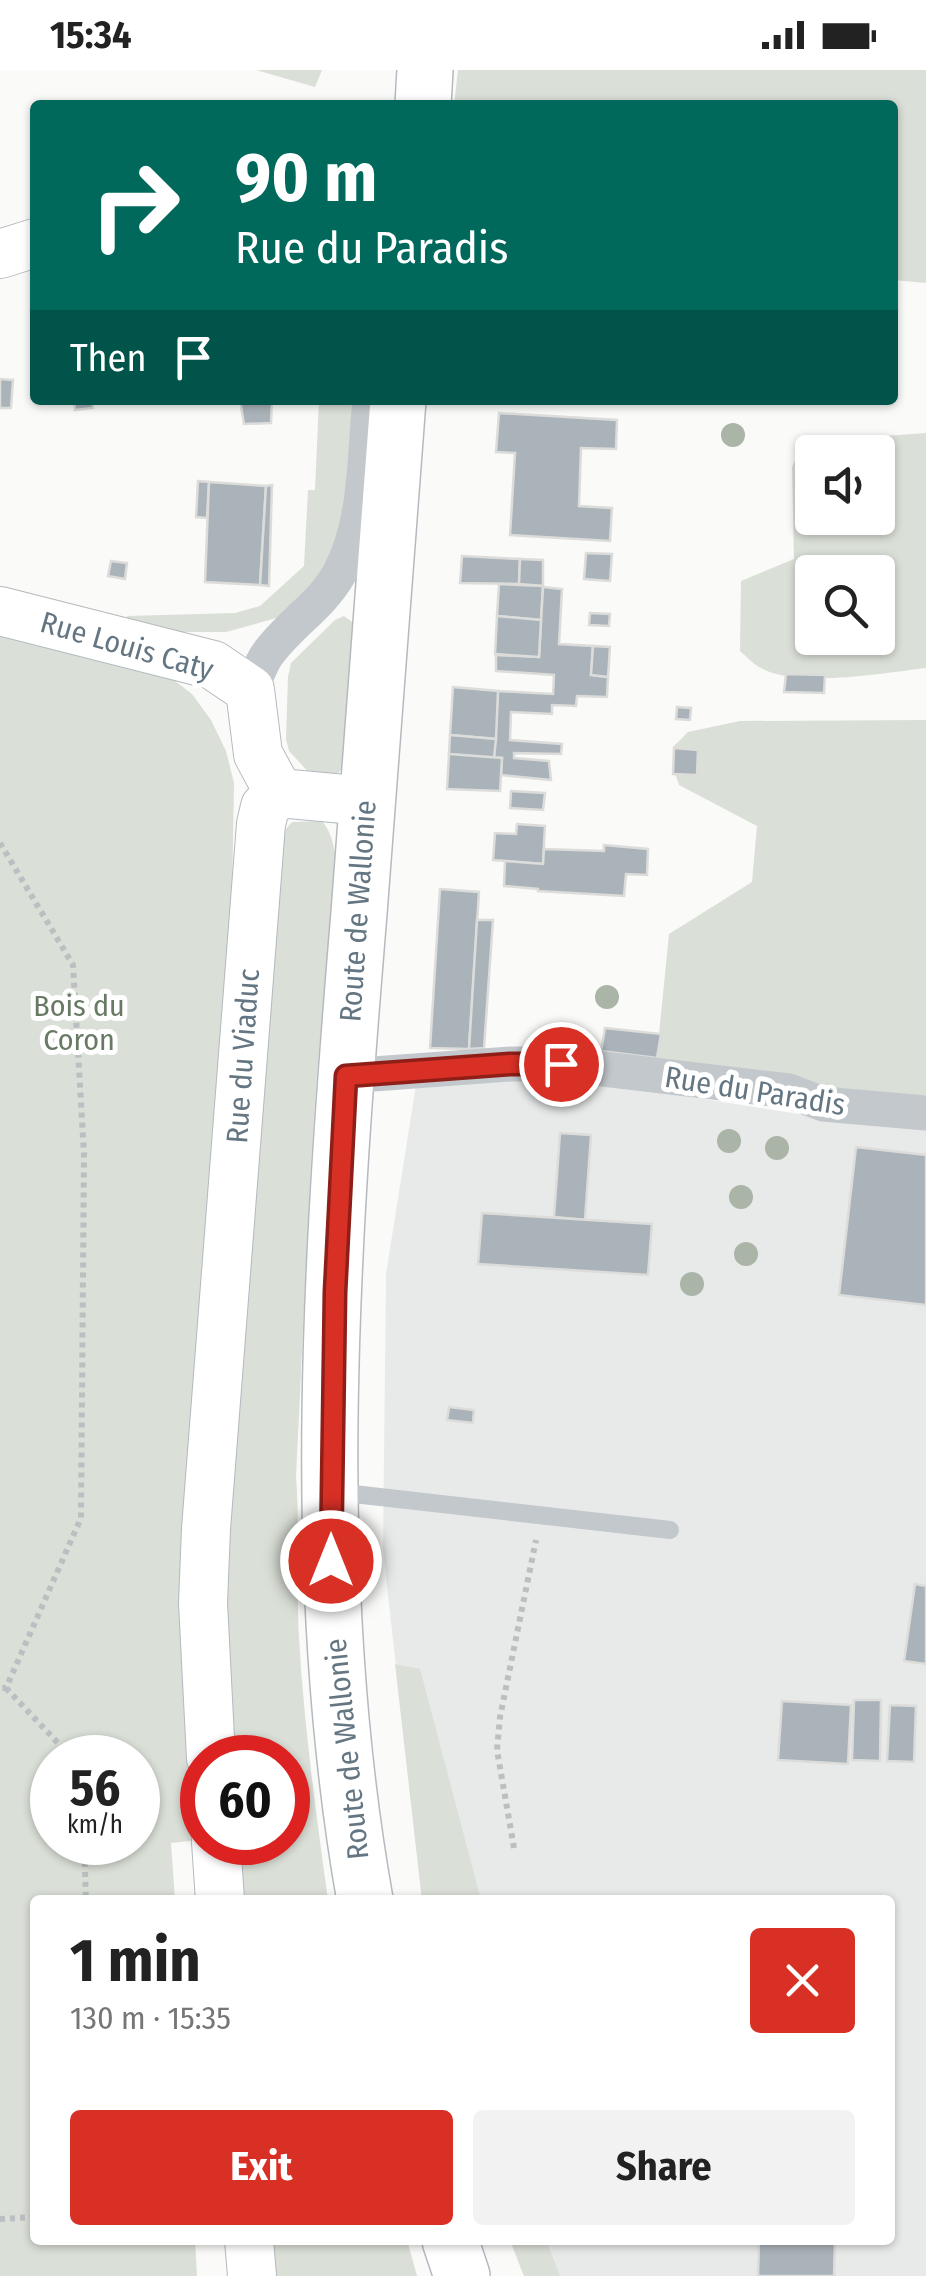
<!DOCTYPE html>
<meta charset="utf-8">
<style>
:root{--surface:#fff;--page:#f2f2f2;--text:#222;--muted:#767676;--accent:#d93025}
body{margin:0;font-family:"Fira Sans Condensed",sans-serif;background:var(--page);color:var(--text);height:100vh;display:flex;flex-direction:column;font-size:38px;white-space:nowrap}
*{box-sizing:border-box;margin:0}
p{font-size:32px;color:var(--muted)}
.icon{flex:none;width:55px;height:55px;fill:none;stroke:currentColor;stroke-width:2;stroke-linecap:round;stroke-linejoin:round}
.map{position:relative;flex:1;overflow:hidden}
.details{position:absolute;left:30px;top:1825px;width:865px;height:350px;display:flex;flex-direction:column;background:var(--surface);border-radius:10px;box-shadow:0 2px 8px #0004}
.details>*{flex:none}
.hud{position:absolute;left:30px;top:30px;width:868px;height:305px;border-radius:10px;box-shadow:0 2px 8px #0004;background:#00695c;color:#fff;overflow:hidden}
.fabs{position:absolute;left:795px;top:365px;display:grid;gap:20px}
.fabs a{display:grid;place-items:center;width:100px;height:100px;border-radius:10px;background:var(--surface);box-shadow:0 2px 8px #0004;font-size:50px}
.speed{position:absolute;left:30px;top:1665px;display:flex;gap:20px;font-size:50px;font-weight:700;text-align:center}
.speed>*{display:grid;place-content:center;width:130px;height:130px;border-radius:50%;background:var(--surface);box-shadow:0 2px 8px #0004;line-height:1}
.speed small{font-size:25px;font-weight:400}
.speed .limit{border:15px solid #d22;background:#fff;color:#111}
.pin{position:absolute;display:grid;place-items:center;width:85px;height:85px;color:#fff;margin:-42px;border:5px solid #fff;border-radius:50%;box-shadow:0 2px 10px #0007}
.me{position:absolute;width:110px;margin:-55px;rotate:0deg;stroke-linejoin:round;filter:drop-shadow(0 0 8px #0008)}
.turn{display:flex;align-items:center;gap:35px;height:210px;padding:0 40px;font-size:45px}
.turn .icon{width:130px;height:130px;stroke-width:2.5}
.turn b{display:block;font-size:70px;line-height:85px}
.then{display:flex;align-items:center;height:95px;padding:0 40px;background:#0003;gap:20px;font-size:38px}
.round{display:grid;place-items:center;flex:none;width:105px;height:105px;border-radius:10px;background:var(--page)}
.summary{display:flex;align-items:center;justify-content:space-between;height:170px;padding:0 40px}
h1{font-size:60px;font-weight:700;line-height:75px}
.primary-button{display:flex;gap:20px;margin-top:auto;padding:20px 40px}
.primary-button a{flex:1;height:115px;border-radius:10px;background:var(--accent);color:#fff;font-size:40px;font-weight:700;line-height:115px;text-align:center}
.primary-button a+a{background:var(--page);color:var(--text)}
.status{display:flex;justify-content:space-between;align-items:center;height:70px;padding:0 50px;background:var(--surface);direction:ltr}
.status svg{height:28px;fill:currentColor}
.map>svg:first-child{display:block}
.built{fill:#e8e9e9}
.green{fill:#dadfd7;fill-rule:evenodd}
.building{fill:#aab3b9;stroke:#dcdcda;stroke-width:2.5}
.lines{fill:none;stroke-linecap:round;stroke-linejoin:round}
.secondary-casing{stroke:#b3babf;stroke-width:50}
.primary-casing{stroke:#b5babe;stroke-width:58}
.path{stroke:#bbbfc2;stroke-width:6;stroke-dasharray:5 5;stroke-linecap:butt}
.lane{stroke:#c3c8cc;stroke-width:18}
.street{stroke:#c3c8cc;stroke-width:35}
.secondary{stroke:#fff;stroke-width:48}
.primary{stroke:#fff;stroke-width:55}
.tree{fill:#aab4a7}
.route-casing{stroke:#8d1f18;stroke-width:25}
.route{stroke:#d93025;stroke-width:18}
.labels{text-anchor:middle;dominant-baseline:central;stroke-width:10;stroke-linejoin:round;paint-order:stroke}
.street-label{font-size:30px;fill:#657683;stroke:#fff}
.park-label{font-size:30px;fill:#687a64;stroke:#fff}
</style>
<div class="status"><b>15:34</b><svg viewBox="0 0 49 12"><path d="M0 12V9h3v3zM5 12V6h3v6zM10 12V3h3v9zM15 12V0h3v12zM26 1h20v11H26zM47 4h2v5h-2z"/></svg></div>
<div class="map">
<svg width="926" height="2206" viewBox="0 0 926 2206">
<rect width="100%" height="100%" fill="#fafaf8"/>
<path class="built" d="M569,1008L805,1045L926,1034V2206H524L510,2170H890V1830H422L383,1480L386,1204L416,1015Z"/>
<g class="green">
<path d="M256,0H322L315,17Z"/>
<path d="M458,0H926V213L893,210L892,35H454Z"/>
<path d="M319,330H358L338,484L280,547L226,562H180L126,555L127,546L235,543L260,536L304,496L308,420H315Z"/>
<path d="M926,363V598C883,603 796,619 759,597C752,593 746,586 740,581L741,511L794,489L792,397L803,372ZM812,382H878V448H812ZM812,502H878V568H812Z"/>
<path d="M344,546L355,554L344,696L335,707L315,709L289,681L286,669L288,607L291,593L335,550Z"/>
<path d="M0,559L162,601L192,624L211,650L226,681L234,713L232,826L182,1571L200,1770L171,1773L175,1830H35V2170H195L197,2206H0ZM52,1688H138V1772H52Z"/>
<path d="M926,650V1034L656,994L669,864L752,812L757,756L679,715L673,697V677L688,662L740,651Z"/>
<path d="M322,751C350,783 330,867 326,908C308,1073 305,1240 296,1406C300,1460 296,1514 299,1568C304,1656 316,1743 328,1830H241L237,1773L288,1772V1688L231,1687L222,1549L281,765L292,752Z"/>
<path d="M395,1594L420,1599L481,1830H422Z"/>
<path d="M267,2170H407L417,2206H270Z"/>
<path d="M510,2170H546L560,2206H524Z"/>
</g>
<g class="building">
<path d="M0,309L13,310L11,338H0Z"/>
<path d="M74,330H92L93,338L75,340Z"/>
<path d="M240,330H272L271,353L244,354Z"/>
<path d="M499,343L617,350L616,379L581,378L579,436L612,438L610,471L510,465L515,383L496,382Z"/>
<path d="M198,411L209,412L207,448L196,447Z"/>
<path d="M209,412L266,416L260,515L205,512Z"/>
<path d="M272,415L269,516L260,515L266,416Z"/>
<path d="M586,483L612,484L610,511L584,509Z"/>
<path d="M462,486L520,489L519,514L460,513Z"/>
<path d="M520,489L543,490V516L519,514Z"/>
<path d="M111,491L127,493L125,509L108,506Z"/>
<path d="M499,514L543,516L541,550L497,546Z"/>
<path d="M543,517L562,519L559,574L593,576L591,605L608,607L607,627L577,626L576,636L552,635V644L511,642L510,670L562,674L561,684L514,683V688L549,691L551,710L501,705L502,688H494L498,621L553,624L554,605L496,601V585L539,587Z"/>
<path d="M590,543L610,544L609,556L589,555Z"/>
<path d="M497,546L541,550L539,587L495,584Z"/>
<path d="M593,576L610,577L608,607L591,605Z"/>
<path d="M786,604L825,605L824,623L784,622Z"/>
<path d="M453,617L498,621L496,669L450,665Z"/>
<path d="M677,637L691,638L690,650L676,649Z"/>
<path d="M450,665L496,669L494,688L449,684Z"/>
<path d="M674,678L698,680L697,705L673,704Z"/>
<path d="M449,684L502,688L500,721L447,719Z"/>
<path d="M511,721L545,723L543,740L510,738Z"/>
<path d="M517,754L545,756L543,794L493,790L495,763L516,764Z"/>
<path d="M604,775L648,779L647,805L626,804L624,826L538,821V819L504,816L505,791L543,794L544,779L604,781Z"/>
<path d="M440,819L479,822L469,979L430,978Z"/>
<path d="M477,850H493L484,978L469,979Z"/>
<path d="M605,958L661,964L657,988L601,981Z"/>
<path d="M560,1063L591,1065L585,1150L554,1147Z"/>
<path d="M856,1077L926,1085V1235L839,1225Z"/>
<path d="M482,1143L652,1154L648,1205L478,1194Z"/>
<path d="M449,1337L474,1340L473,1353L447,1350Z"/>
<path d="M915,1514L926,1516V1594L904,1591Z"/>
<path d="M854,1630H881L880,1691L852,1690Z"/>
<path d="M782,1631L851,1635L848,1694L778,1690Z"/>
<path d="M890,1635L916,1636L914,1692L887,1691Z"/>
<path d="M759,2170H835L834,2206H758Z"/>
</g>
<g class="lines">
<g class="secondary-casing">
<g id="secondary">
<path d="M0,184L35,173"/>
<path d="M0,541L213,595L250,620L258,684L279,723"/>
<path d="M279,723L366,731"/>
<path d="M211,1688L203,1533L206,1459L261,754L265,737L279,723"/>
<path d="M216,1772L220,1830"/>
<path d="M249,2170L252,2206"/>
</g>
</g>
<g class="primary-casing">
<g id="primary">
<path d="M423,35L425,0"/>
<path d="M365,1830C307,1505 332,1169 359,843C373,672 384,501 398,330"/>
<path d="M450,2170L462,2206"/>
</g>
</g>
<g class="path">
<path d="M0,773L73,895L84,1084L81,1448L6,1618H0"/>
<path d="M6,1618L72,1688"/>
<path d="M84,1772L86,1830"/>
<path d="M514,1778L497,1680L500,1647L536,1470"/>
<path d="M0,2149L35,2147"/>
</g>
<path class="lane" d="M336,1422L670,1460"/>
<g class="street">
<path d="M250,620C256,609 260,595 267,585C288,555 321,536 339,504C367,453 364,386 370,330"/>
<path d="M346,1006L511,994H561L789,1021L823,1034L926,1043"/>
</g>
<use href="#secondary" class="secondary"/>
<use href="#primary" class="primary"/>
</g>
<g class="tree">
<circle cx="733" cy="365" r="12"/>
<circle cx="607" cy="927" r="12"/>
<circle cx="729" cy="1071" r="12"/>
<circle cx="777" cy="1078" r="12"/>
<circle cx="741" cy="1127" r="12"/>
<circle cx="746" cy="1184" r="12"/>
<circle cx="692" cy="1214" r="12"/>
</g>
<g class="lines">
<g class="route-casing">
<path id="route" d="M331,1491L335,1222L346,1006L510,994H561"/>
</g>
<use href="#route" class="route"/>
</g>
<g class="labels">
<g class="street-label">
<text transform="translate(127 576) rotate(16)">Rue Louis Caty</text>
<text transform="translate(358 841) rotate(-86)">Route de Wallonie</text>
<text transform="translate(243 986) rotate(-86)">Rue du Viaduc</text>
<text transform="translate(755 1021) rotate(9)">Rue du Paradis</text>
<text transform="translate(347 1679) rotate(-96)">Route de Wallonie</text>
</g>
<g class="park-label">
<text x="79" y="936">Bois du<tspan x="79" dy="34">Coron</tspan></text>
</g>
</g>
</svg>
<div class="fabs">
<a><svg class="icon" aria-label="sound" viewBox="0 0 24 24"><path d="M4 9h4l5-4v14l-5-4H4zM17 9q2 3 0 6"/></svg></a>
<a><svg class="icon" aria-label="search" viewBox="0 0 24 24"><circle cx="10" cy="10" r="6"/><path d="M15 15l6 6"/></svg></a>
</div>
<div class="speed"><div>56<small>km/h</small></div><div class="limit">60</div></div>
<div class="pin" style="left:561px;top:994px;background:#d93025"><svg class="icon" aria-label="arrive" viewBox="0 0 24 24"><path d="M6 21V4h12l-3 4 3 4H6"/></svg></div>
<svg class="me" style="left:331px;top:1491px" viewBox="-20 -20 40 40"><circle r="17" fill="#d93025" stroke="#fff" stroke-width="3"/><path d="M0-11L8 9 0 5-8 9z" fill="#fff"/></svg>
<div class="hud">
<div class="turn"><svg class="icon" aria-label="right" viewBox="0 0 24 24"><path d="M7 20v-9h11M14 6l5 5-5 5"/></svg><div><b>90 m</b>Rue du Paradis</div></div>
<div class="then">Then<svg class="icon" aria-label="arrive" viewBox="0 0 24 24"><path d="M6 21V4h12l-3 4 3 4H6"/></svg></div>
</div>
<section class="details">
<div class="summary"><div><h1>1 min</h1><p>130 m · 15:35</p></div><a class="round" style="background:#d93025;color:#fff"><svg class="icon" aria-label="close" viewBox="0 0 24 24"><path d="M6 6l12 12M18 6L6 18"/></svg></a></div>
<div class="primary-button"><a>Exit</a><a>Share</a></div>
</section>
</div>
